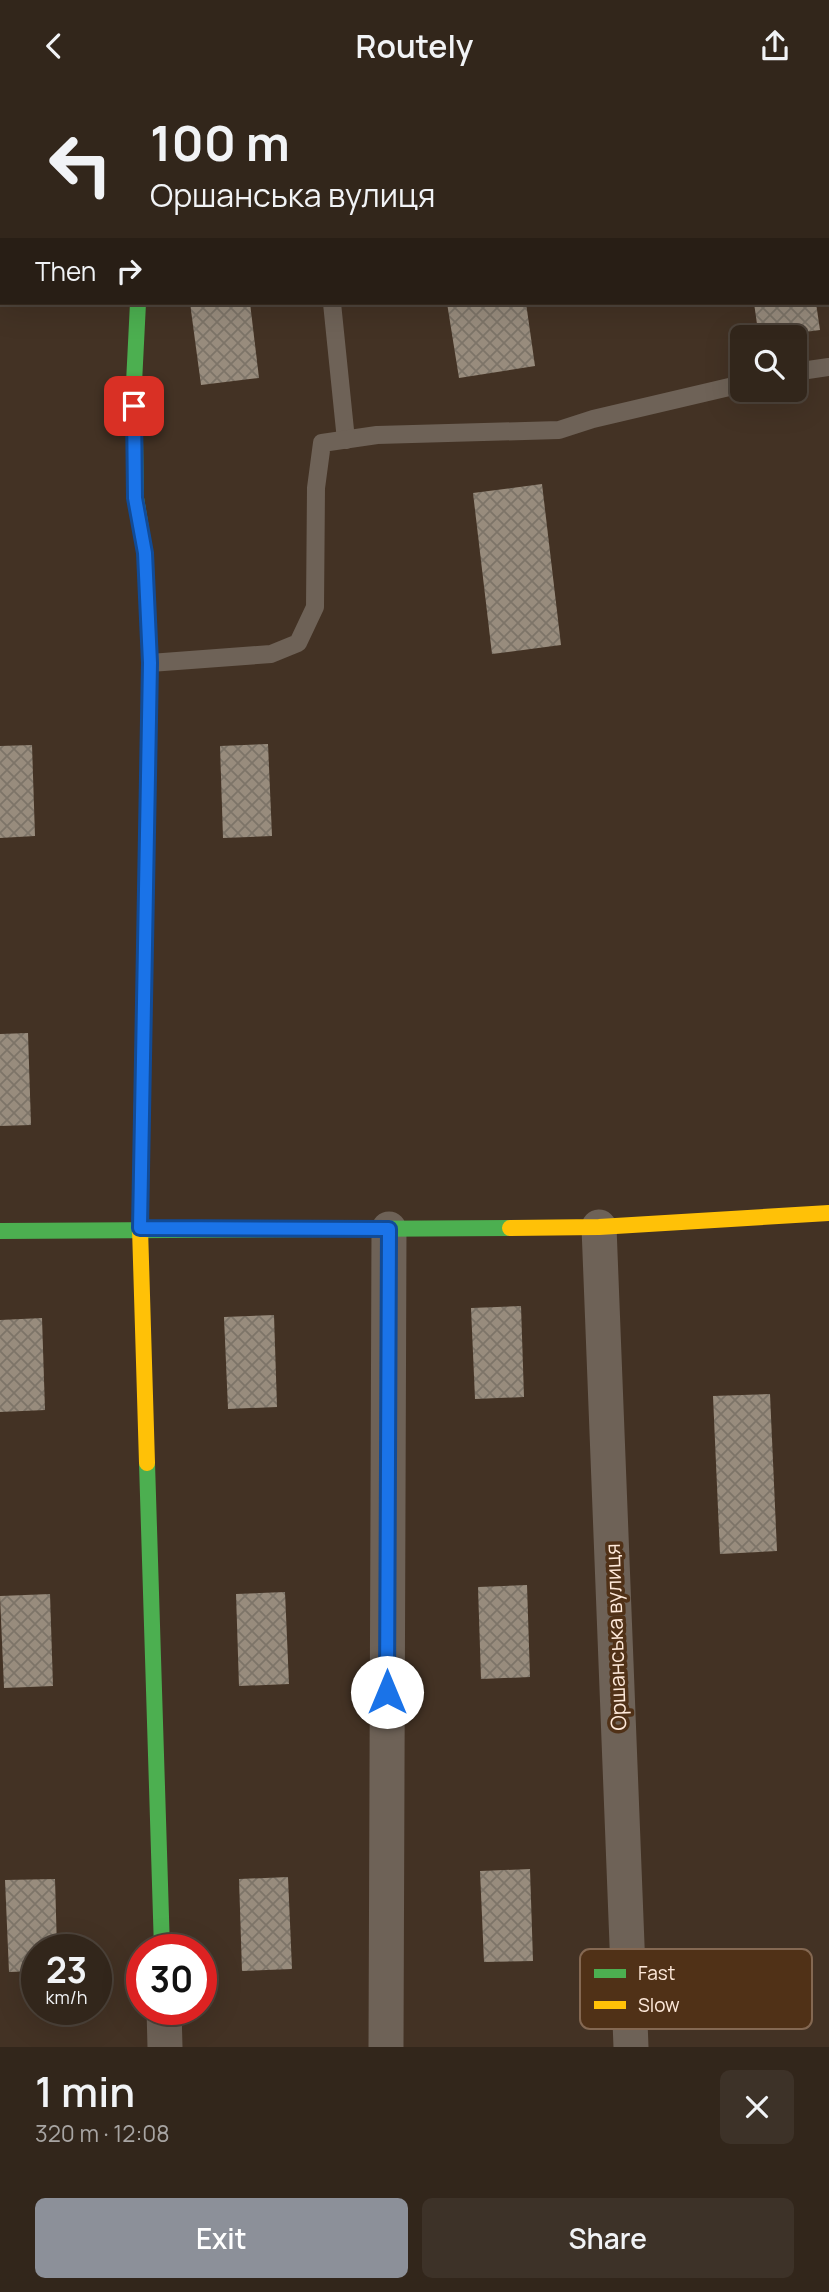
<!DOCTYPE html>
<meta charset="utf-8">
<style>
:root{--surface:#32261b;--page:#3d3228;--text:#f1f3f6;--muted:#a8a5a3;--line:#4d433a;--accent:#8c9099}
body{margin:0;font-family:Manrope,sans-serif;background:var(--page);color:var(--text);height:100vh;display:flex;flex-direction:column;font-size:26px;white-space:nowrap}
*{box-sizing:border-box;margin:0}
p{font-size:23px;color:var(--muted)}
.icon{flex:none;width:38px;height:38px;fill:none;stroke:currentColor;stroke-width:2;stroke-linecap:round;stroke-linejoin:round}
.map{position:relative;height:1956px;overflow:hidden}
.details{display:flex;flex-direction:column;background:var(--surface);flex:1}
.details>*{flex:none}
.banner{position:absolute;left:0px;top:0px;width:830px;height:214px;box-shadow:0 7px 28px #0002,0 0 0 2px var(--line);background:#32261b;color:var(--text);overflow:hidden}
.controls{position:absolute;left:730px;top:234px;display:grid;gap:14px}
.controls a{display:grid;place-items:center;width:77px;height:77px;border-radius:10px;background:var(--surface);box-shadow:0 7px 28px #0002,0 0 0 2px var(--line);font-size:35px}
.speed{position:absolute;left:21px;top:1843px;display:flex;gap:14px;font-size:35px;font-weight:700;text-align:center}
.speed>*{display:grid;place-content:center;width:91px;height:91px;border-radius:50%;background:var(--surface);box-shadow:0 7px 28px #0002,0 0 0 2px var(--line);line-height:1}
.speed small{font-size:18px;font-weight:400}
.speed .limit{border:10px solid #d22;background:#fff;color:#111}
.pin{position:absolute;display:grid;place-items:center;width:60px;height:60px;color:#fff;margin:-30px;border-radius:14px;box-shadow:0 4px 10px #0006}
.me{position:absolute;width:77px;margin:-38px;rotate:0deg;stroke-linejoin:round;filter:drop-shadow(0 0 5px #0008)}
.turn{display:flex;align-items:center;gap:24px;height:147px;padding:0 35px;font-size:32px}
.turn .icon{width:91px;height:91px;stroke-width:2.5}
.turn b{display:block;font-size:49px;line-height:60px}
.then{display:flex;align-items:center;height:66px;padding:0 35px;background:#0003;gap:14px;font-size:26px}
.round{display:grid;place-items:center;flex:none;width:74px;height:74px;border-radius:10px;background:var(--page)}
.headline{display:flex;align-items:center;justify-content:space-between;height:119px;padding:0 35px}
h1{font-size:42px;font-weight:600;line-height:52px}
.cta{display:flex;gap:14px;margin-top:auto;padding:14px 35px}
.cta a{flex:1;height:80px;border-radius:10px;background:var(--accent);color:#fff;font-size:28px;font-weight:600;line-height:80px;text-align:center}
.cta a+a{background:var(--page);color:var(--text)}
header{display:flex;justify-content:space-between;align-items:center;height:91px;padding:0 35px;background:var(--surface);font-size:32px;font-weight:600}
.map>svg:first-child{display:block}
.building{fill:url(#building-cross-hatch)}
.lines{fill:none;stroke-linecap:round;stroke-linejoin:round}
.lane{stroke:#6e6257;stroke-width:18}
.street{stroke:#6e6257;stroke-width:35}
.fast{stroke:#4caf50;stroke-width:16}
.slow{stroke:#ffc107;stroke-width:16}
.route-casing{stroke:#114b97;stroke-width:18}
.route{stroke:#1a73e8;stroke-width:12}
.labels{text-anchor:middle;dominant-baseline:central;stroke-width:7;stroke-linejoin:round;paint-order:stroke}
.street-label{font-size:21px;fill:#ffeadb;stroke:#503117}
.key{fill:#503117;stroke:#846852;stroke-width:2}
.key-label{font-size:19px;fill:#ffeadb}
</style>
<header><svg class="icon" aria-label="back" viewBox="0 0 24 24"><path d="M15 5l-7 7 7 7"/></svg>Routely<svg class="icon" aria-label="share" viewBox="0 0 24 24"><path d="M12 15V3M7 8l5-5 5 5M5 13v7h14v-7"/></svg></header>
<div class="map">
<svg width="829" height="1956" viewBox="0 0 829 1956">
<defs>
<pattern id="building-cross-hatch" width="8" height="8" patternUnits="userSpaceOnUse" patternTransform="scale(1.75)"><rect width="8" height="8" fill="#988c7d"/><path d="M0 0l8 8M0 8l8-8" fill="none" stroke="#7d7468"/></pattern>
</defs>
<rect width="100%" height="100%" fill="#433224"/>
<g class="building">
<path d="M190,212H250L259,287L201,294Z"/>
<path d="M447,212H526L535,275L459,287Z"/>
<path d="M754,212H816L820,239L759,247Z"/>
<path d="M542,393L561,554L492,563L473,402Z"/>
<path d="M268,653L272,745L223,747L220,655Z"/>
<path d="M32,654L35,745L0,747V655Z"/>
<path d="M28,942L31,1034L0,1035V943Z"/>
<path d="M521,1215L524,1306L475,1308L471,1217Z"/>
<path d="M274,1224L277,1316L228,1318L224,1226Z"/>
<path d="M42,1227L45,1319L0,1321V1229Z"/>
<path d="M770,1303L777,1460L720,1463L713,1305Z"/>
<path d="M527,1494L530,1586L481,1588L478,1496Z"/>
<path d="M285,1501L289,1593L239,1595L236,1503Z"/>
<path d="M50,1503L53,1595L4,1597L0,1505Z"/>
<path d="M530,1778L533,1870L484,1871L480,1780Z"/>
<path d="M288,1786L292,1878L242,1880L239,1788Z"/>
<path d="M55,1788L57,1858H37V1880L9,1881L5,1789Z"/>
</g>
<g class="lines">
<g class="lane">
<path d="M312,0V2"/>
<path d="M332,212L346,349"/>
<path d="M794,281L829,276"/>
<path d="M150,572L271,563L298,552L315,516L316,397L322,352L377,344L559,339L593,328L742,293"/>
</g>
<g class="street">
<path d="M599,1136L631,1956"/>
<path d="M164,1918L165,1956"/>
<path d="M386,1956L389,1138"/>
</g>
<g class="fast">
<path d="M138,212L134,292L136,407L145,462L150,572L142,1010"/>
<path d="M0,1140L510,1137"/>
<path d="M147,1372L162,1858"/>
</g>
<g class="slow">
<path d="M142,1010L140,1137L147,1372"/>
<path d="M510,1137L599,1136L829,1122"/>
</g>
</g>
<g class="lines">
<g class="route-casing">
<path id="route" d="M134,315L135,407L145,462L150,572L140,1137L389,1138L387,1601"/>
</g>
<use href="#route" class="route"/>
</g>
<g class="labels">
<g class="street-label">
<text transform="translate(615 1546) rotate(-92)">Оршанська вулиця</text>
</g>
</g>
<rect x="580" y="1858" width="232" height="80" rx="10" class="key"/>
<rect x="594" y="1878" width="32" height="9" fill="#4caf50"/>
<rect x="594" y="1910" width="32" height="8" fill="#ffc107"/>
<g class="key-label">
<text x="638" y="1889">Fast</text>
<text x="638" y="1921">Slow</text>
</g>
</svg>
<div class="controls">
<a><svg class="icon" aria-label="search" viewBox="0 0 24 24"><circle cx="10" cy="10" r="6"/><path d="M15 15l6 6"/></svg></a>
</div>
<div class="speed"><div>23<small>km/h</small></div><div class="limit">30</div></div>
<div class="pin" style="left:134px;top:315px;background:#d93025"><svg class="icon" aria-label="arrive" viewBox="0 0 24 24"><path d="M6 21V4h12l-3 4 3 4H6"/></svg></div>
<svg class="me" style="left:387px;top:1601px" viewBox="-20 -20 40 40"><circle r="19" fill="#fff"/><path d="M0-13L10 11 0 6-10 11z" fill="#1a73e8"/></svg>
<div class="banner">
<div class="turn"><svg class="icon" aria-label="left" viewBox="0 0 24 24"><path d="M17 20v-9H6M10 6l-5 5 5 5"/></svg><div><b>100 m</b>Оршанська вулиця</div></div>
<div class="then">Then<svg class="icon" aria-label="right" viewBox="0 0 24 24"><path d="M7 20v-9h11M14 6l5 5-5 5"/></svg></div>
</div>
</div>
<section class="details">
<div class="headline"><div><h1>1 min</h1><p>320 m · 12:08</p></div><a class="round"><svg class="icon" aria-label="close" viewBox="0 0 24 24"><path d="M6 6l12 12M18 6L6 18"/></svg></a></div>
<div class="cta"><a>Exit</a><a>Share</a></div>
</section>
